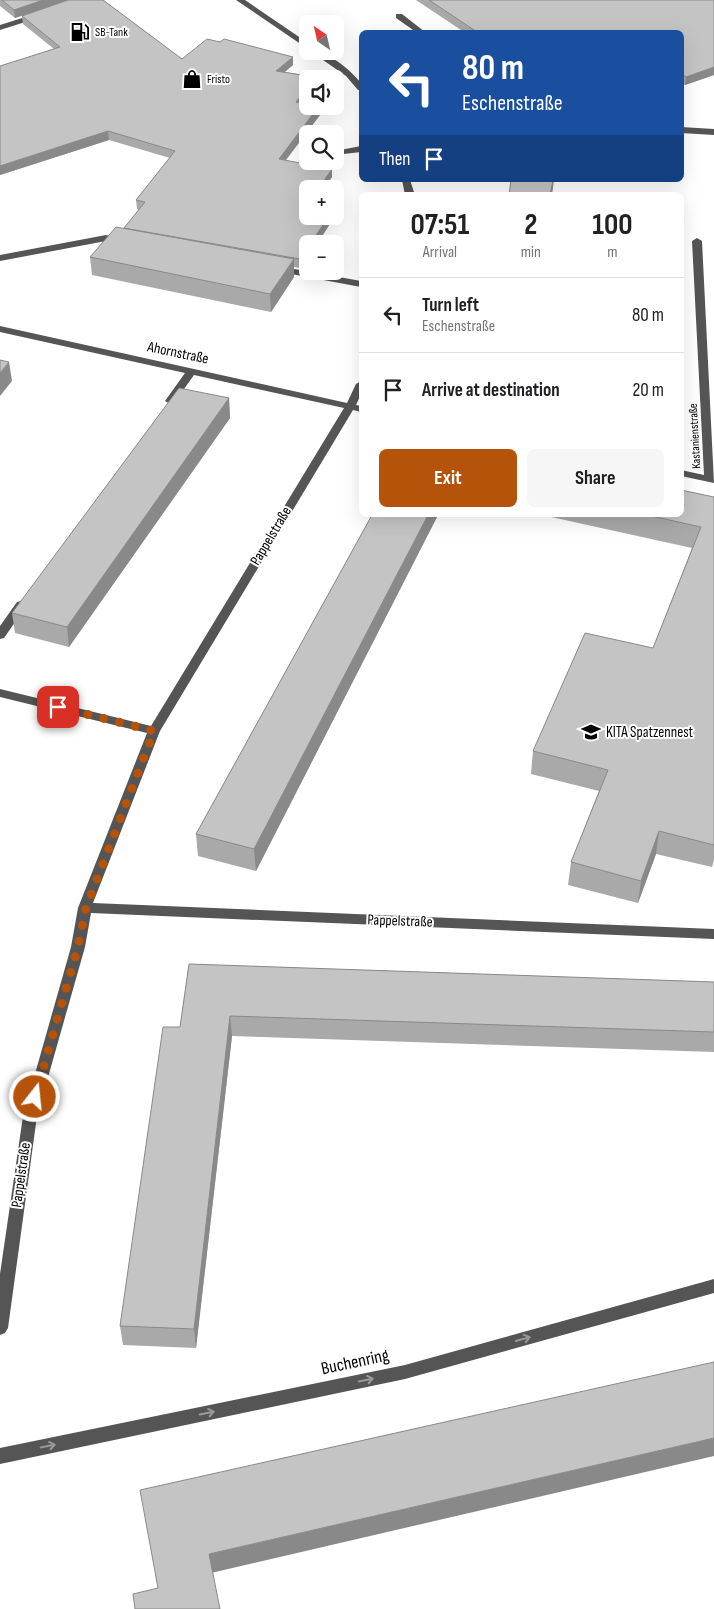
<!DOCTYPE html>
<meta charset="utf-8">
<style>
:root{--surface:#fff;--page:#f6f6f6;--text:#202124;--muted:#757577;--line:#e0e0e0;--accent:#b45309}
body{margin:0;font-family:"Sofia Sans Condensed",sans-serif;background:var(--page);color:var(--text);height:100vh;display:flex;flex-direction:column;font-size:19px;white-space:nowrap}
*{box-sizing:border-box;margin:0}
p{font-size:16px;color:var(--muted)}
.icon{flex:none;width:28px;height:28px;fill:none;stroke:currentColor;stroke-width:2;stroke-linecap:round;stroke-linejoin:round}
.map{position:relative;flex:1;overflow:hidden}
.drawer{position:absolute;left:359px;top:192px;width:325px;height:325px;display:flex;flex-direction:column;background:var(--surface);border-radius:8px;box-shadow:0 5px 20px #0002}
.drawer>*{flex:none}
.banner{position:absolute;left:359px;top:30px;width:325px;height:152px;border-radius:8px;box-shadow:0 5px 20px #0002;background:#1a4fa0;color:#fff;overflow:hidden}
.needle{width:32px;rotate:326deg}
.controls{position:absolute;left:299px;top:15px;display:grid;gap:10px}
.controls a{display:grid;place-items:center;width:45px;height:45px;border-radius:8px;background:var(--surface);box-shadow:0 5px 20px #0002;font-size:25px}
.pin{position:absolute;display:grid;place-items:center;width:42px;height:42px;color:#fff;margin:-21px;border-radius:10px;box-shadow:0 2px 8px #0006}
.me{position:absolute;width:55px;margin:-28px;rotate:16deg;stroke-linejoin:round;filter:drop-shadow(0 0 4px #0008)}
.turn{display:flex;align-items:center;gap:18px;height:105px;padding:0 20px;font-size:22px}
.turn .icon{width:65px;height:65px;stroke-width:2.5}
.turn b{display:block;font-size:35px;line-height:42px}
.then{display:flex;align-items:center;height:48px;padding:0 20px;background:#0003;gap:10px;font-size:19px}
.eta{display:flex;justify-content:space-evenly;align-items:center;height:85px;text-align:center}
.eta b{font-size:30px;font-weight:700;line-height:35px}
.cta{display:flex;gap:10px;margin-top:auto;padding:10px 20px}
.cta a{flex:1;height:58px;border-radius:8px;background:var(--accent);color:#fff;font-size:20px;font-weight:700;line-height:58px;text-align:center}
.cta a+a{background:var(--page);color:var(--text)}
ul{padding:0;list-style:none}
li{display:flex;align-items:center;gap:15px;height:75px;padding:0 20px;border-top:1px solid var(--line)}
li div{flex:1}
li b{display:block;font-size:19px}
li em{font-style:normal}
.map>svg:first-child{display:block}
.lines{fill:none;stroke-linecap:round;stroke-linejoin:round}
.minor{fill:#555;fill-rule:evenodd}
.wall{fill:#a9a9a9}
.shaded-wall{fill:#898989}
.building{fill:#c4c4c4;stroke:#898989}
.oneway{stroke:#999}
.route{stroke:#b45309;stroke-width:9;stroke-dasharray:0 16.2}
.labels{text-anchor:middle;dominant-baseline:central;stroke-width:4;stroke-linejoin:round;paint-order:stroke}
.far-poi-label{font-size:12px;fill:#000;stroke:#fff;text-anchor:start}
.far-street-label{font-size:12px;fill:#000;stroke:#fff}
.street-label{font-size:15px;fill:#000;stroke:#fff}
.poi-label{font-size:15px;fill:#000;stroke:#fff;text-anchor:start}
.near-street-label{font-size:18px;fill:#000;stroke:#fff}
</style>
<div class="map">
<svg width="714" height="1609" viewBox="0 0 714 1609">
<rect width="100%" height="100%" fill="#fff"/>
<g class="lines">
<g class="minor">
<path d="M236,0H245L308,43V49Z"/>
<path d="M38,13L42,15L41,17L0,30V25Z"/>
<path d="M396,14H402L425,32H416L396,18Z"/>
<path d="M310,51C329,51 349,69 361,83V90H358L346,76Z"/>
<path d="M681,127L714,129V135L681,133Z"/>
<path d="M361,146V152L335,155V151Z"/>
<path d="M402,180H410L415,195H405Z"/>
<path d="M106,235L128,241L123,244L106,241L0,261V255Z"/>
<path d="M697,238L702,241L714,483L681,476V470L704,475L692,241Z"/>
<path d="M278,266L361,281V287L275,271L273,269Z"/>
<path d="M0,326L347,403L356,384L361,381V394L356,405L361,406V412L353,410L160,731L93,903L714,929V939L91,913L85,947L37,1116L8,1328L5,1333L0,1335V1274L23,1116L71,947L78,908L147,733L0,697V689L151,726L344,408L194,375L174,403L170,404L165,401L185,373L0,332Z"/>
<path d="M21,601L27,605L4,638L0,639V626L17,602Z"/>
<path d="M714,1279V1293L405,1379L0,1464V1448L405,1365Z"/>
</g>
</g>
<g class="wall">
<path d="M0,0H103L182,59L293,65L285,72L315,77V79H308V96L302,103L319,106L320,115L285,160L332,177L308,189L335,216L317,244H308V257L300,268L294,267V277L271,312L92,275L90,257L124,228L139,210L137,209L136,200L170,158L109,140L0,175V66L54,49L23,24L22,16L32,12L15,18L0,6Z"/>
<path d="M416,0H714V75L685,85L681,83V32H464Z"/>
<path d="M229,398L230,418L69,647L15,633L12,613Z"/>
<path d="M714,497V860L712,867L656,854L638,903L568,885L571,862L599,791L531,774L533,751L653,648L692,548L542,515H681Z"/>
<path d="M372,515H438L256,871L198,856L196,834Z"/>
<path d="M189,964L714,982V1052L232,1036L196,1348L123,1345L120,1326L180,1027Z"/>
</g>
<g class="shaded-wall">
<path d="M43,0H69L15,18L14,10Z"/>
<path d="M293,57V65L276,79V71Z"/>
<path d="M714,67V75L685,85L686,77Z"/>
<path d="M308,87V96L296,111V102Z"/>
<path d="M319,106L320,115L280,168L279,159Z"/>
<path d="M108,131L109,140L0,175V166Z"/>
<path d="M332,169V177L324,189H318Z"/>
<path d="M553,180H554L552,195H550Z"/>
<path d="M342,197V205L335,216V207Z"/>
<path d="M329,216H335L317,244H310Z"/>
<path d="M308,248V257L300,268V259Z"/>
<path d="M294,259V277L271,312L270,294Z"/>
<path d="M9,362L12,381L0,396V373Z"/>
<path d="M229,398L230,418L69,647L67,627Z"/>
<path d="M428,515H438L256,871L254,849Z"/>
<path d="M659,831L656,854L638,903L641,881Z"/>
<path d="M230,1016L232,1036L196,1348L194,1329Z"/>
<path d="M714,1438V1456L211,1573L209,1554Z"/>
</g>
<g class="building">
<path d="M2,0H43L14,10Z"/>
<path d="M68,0H103L182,59L207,39L220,42L224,39L293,57L276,71L315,77L314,79H308V87L296,102L308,104V106H319L279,159L332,169L318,189H308V216H329L310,244H308V248L300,259L124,228L145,202L136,200L175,151L108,131L0,166V66L60,47L22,16Z"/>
<path d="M429,0H714V67L686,77L681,74V32H477Z"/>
<path d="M511,180H553L550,195H509Z"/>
<path d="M335,195L342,197L335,207Z"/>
<path d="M116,227L294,259L270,294L90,257Z"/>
<path d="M0,360L9,362L0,373Z"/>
<path d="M179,388L229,398L67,627L12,613Z"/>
<path d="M681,490L714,497V845L659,831L641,881L571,862L608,770L533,751L585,633L653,648L701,527L647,515H681Z"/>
<path d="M372,515H428L254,849L196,834Z"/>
<path d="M189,964L714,982V1032L230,1016L194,1329L120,1326L163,1027H180Z"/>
<path d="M714,1362V1438L209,1554L220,1609H135L133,1594L158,1588L140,1490Z"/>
</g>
<defs><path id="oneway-shaft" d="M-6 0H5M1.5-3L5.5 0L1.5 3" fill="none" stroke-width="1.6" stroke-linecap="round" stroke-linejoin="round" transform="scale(1.25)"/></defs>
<g class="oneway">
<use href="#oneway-shaft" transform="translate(523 1339) rotate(-15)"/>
<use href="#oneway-shaft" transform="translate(366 1380) rotate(-12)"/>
<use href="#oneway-shaft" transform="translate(207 1413) rotate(-12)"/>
<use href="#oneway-shaft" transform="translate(48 1446) rotate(-12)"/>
</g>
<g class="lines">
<path class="route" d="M35,1097L78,947L86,908L154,731L58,707"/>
</g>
<defs>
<g id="fuel-bare" transform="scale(1.5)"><path d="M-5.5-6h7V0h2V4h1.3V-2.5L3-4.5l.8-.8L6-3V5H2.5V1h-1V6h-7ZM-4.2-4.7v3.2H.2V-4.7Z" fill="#000" stroke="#fff" stroke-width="2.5" paint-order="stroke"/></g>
<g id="shop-bare" transform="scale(1.5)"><path d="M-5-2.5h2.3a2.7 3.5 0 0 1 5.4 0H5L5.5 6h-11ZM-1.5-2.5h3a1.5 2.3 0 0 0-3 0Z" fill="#000" stroke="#fff" stroke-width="2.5" paint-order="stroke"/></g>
<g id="school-bare" transform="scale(1.5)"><path d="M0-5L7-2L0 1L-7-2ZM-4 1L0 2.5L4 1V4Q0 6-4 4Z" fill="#000" stroke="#fff" stroke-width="2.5" paint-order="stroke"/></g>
</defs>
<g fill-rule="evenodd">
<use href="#fuel-bare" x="80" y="32"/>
<use href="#shop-bare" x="192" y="79"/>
<use href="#school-bare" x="591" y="732"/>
</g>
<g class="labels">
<g class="far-poi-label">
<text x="95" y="32">SB-Tank</text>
<text x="207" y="79">Fristo</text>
</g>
<g class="far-street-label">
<text transform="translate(695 436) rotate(-93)">Kastanienstraße</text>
</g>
<g class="street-label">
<text transform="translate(178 353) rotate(12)">Ahornstraße</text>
<text transform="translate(271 536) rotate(-59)">Pappelstraße</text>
<text transform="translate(400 921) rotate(2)">Pappelstraße</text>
<text transform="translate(21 1175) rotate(-82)">Pappelstraße</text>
</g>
<g class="poi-label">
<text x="606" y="732">KITA Spatzennest</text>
</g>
<g class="near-street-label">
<text transform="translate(355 1362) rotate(-12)">Buchenring</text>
</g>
</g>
</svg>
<div class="controls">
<a><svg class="needle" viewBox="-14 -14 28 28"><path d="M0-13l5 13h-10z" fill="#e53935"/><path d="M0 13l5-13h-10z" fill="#757577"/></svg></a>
<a><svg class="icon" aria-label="sound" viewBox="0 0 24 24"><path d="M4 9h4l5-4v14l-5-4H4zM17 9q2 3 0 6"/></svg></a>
<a><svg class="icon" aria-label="search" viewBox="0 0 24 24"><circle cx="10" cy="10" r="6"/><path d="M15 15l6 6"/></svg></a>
<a>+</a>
<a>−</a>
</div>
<div class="pin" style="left:58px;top:707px;background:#d93025"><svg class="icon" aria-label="arrive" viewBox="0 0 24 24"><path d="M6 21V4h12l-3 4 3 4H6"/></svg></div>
<svg class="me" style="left:35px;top:1097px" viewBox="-20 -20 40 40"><circle r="17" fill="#b45309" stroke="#fff" stroke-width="3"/><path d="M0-11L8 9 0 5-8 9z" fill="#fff"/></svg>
<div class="banner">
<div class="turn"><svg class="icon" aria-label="left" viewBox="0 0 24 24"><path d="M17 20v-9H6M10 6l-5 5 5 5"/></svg><div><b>80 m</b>Eschenstraße</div></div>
<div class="then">Then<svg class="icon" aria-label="arrive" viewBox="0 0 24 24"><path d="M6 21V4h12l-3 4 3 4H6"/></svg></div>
</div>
<section class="drawer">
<div class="eta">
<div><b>07:51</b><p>Arrival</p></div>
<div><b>2</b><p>min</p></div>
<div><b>100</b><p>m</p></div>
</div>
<ul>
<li><svg class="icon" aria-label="left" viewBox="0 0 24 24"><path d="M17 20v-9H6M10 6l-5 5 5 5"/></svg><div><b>Turn left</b><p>Eschenstraße</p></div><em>80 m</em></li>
<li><svg class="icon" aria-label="arrive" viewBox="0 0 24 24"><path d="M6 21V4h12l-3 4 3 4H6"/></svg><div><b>Arrive at destination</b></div><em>20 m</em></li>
</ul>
<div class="cta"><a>Exit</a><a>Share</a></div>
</section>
</div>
